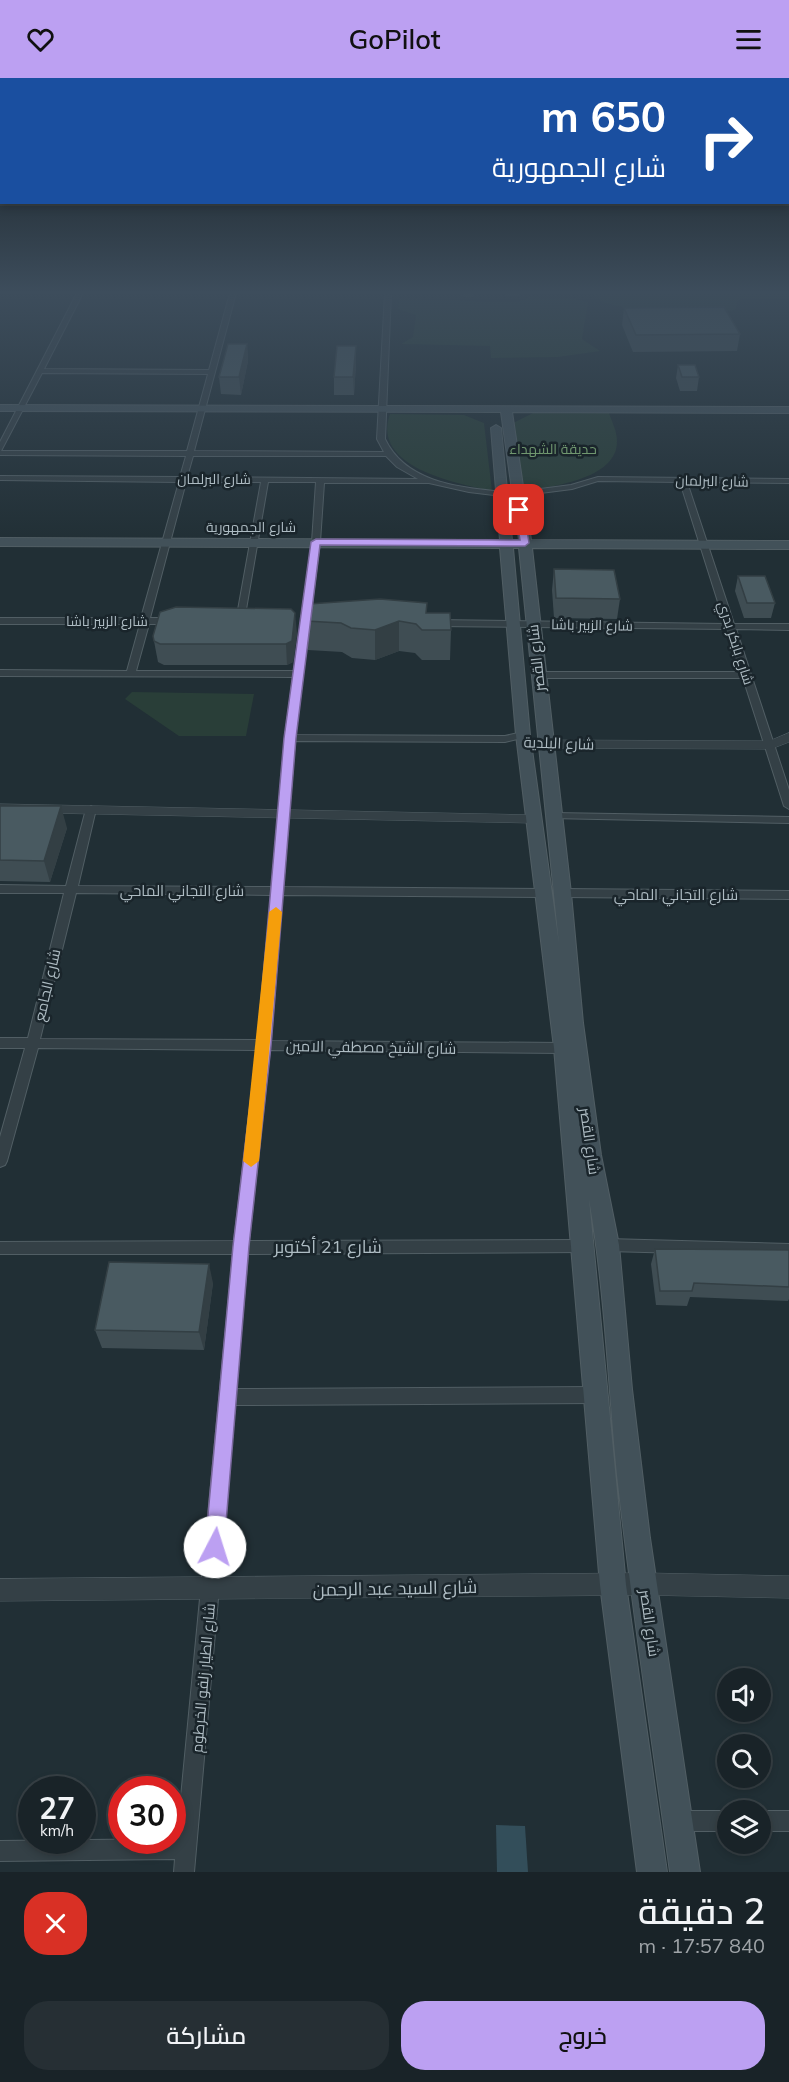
<!DOCTYPE html>
<html lang="ar">
<meta charset="utf-8">
<style>
:root{--surface:#192328;--page:#262f34;--text:#f1f3f6;--muted:#9fa4a8;--line:#374045;--accent:#bca0f2}
body{margin:0;font-family:Mulish,Cairo,sans-serif;background:var(--page);color:var(--text);direction:rtl;height:100vh;display:flex;flex-direction:column;font-size:22px;white-space:nowrap}
*{box-sizing:border-box;margin:0}
p{font-size:20px;color:var(--muted)}
.icon{flex:none;width:33px;height:33px;fill:none;stroke:currentColor;stroke-width:2;stroke-linecap:round;stroke-linejoin:round}
.map{position:relative;height:1794px;overflow:hidden;direction:ltr}
.sheet{display:flex;flex-direction:column;background:var(--surface);flex:1}
.sheet>*{flex:none}
.banner{position:absolute;left:0px;top:0px;width:789px;height:126px;box-shadow:0 3px 9px #0003,0 0 0 2px var(--line);direction:rtl;background:#1a4fa0;color:#fff;overflow:hidden}
.fabs{position:absolute;left:717px;top:1590px;display:grid;gap:12px}
.fabs a{display:grid;place-items:center;width:54px;height:54px;border-radius:50%;background:var(--surface);box-shadow:0 3px 9px #0003,0 0 0 2px var(--line);font-size:30px}
.speed{position:absolute;left:18px;top:1698px;display:flex;gap:12px;font-size:30px;font-weight:700;text-align:center}
.speed>*{display:grid;place-content:center;width:78px;height:78px;border-radius:50%;background:var(--surface);box-shadow:0 3px 9px #0003,0 0 0 2px var(--line);line-height:1}
.speed small{font-size:15px;font-weight:400}
.speed .limit{border:9px solid #d22;background:#fff;color:#111}
.pin{position:absolute;display:grid;place-items:center;width:51px;height:51px;color:#fff;margin:-26px;border-radius:12px;box-shadow:0 3px 9px #0006}
.me{position:absolute;width:66px;margin:-33px;rotate:5deg;stroke-linejoin:round;filter:drop-shadow(0 0 4px #0008)}
.turn{display:flex;align-items:center;gap:21px;height:126px;padding:0 24px;font-size:27px}
.turn .icon{width:78px;height:78px;stroke-width:2.5}
.turn b{display:block;font-size:42px;line-height:51px}
.round{display:grid;place-items:center;flex:none;width:63px;height:63px;border-radius:24px;background:var(--page)}
.summary{display:flex;align-items:center;justify-content:space-between;height:102px;padding:0 24px}
h1{font-size:36px;font-weight:600;line-height:45px}
.primary-button{display:flex;gap:12px;margin-top:auto;padding:12px 24px}
.primary-button a{flex:1;height:69px;border-radius:24px;background:var(--accent);color:#111;font-size:24px;font-weight:600;line-height:69px;text-align:center}
.primary-button a+a{background:var(--page);color:var(--text)}
header{display:flex;justify-content:space-between;align-items:center;height:78px;padding:0 24px;background:var(--accent);color:#111;font-size:27px;font-weight:600}
.map>svg:first-child{display:block}
.green{fill:#293e38}
.water{fill:#334e5a}
.lines{fill:none;stroke-linecap:round;stroke-linejoin:round}
.minor-casing{stroke:#515e64;stroke-width:2}
.tertiary-casing{stroke:#515e64;stroke-width:1}
.secondary-casing{stroke:#515e64;stroke-width:2}
.minor{fill:#344046;fill-rule:evenodd}
.tertiary{fill:#344046;fill-rule:evenodd}
.secondary{fill:#425159;fill-rule:evenodd}
.wall{fill:#3f4d53}
.shaded-wall{fill:#333f44}
.building{fill:#495a61;stroke:#333f44;stroke-width:1.5}
.route{fill:#bca0f2;stroke:#7a689d;stroke-width:1.5}
.slow{fill:#f59e0b}
.labels{text-anchor:middle;dominant-baseline:central;stroke-width:5;stroke-linejoin:round;paint-order:stroke}
.far-park-label{font-size:14px;fill:#70976f;stroke:#1a252b}
.far-street-label{font-size:14px;fill:#aebcc3;stroke:#1a252b}
.street-label{font-size:15px;fill:#aebcc3;stroke:#1a252b}
.near-street-label{font-size:18px;fill:#aebcc3;stroke:#1a252b}
</style>
<header><svg class="icon" aria-label="menu" viewBox="0 0 24 24"><path d="M4 6h16M4 12h16M4 18h16"/></svg>GoPilot<svg class="icon" aria-label="heart" viewBox="0 0 24 24"><path d="M12 20l-8-8c-3-5 5-10 8-4 3-6 11-1 8 4z"/></svg></header>
<div class="map">
<svg width="789" height="1794" viewBox="0 0 789 1794">
<rect width="100%" height="100%" fill="#212f35"/>
<g class="green">
<path d="M579,215H789V221H743L737,223L736,231C711,241 626,233 600,223L597,217Z"/>
<path d="M529,219L571,220L588,224L582,261L600,273L558,279L491,280L490,268L401,266L413,259L416,237L398,231L399,221L508,224L521,223Z"/>
<path d="M533,335H609C612,344 617,353 617,363C618,402 547,410 519,413L513,345Z"/>
<path d="M390,336L464,337L484,345L492,413C455,405 371,389 390,336Z"/>
<path d="M132,614L254,616L246,658H179L125,621Z"/>
</g>
<path class="water" d="M496,1747L525,1748L528,1794H497Z"/>
<g class="lines">
<g class="minor-casing">
<g id="minor">
<path d="M77,215H83L44,291L209,292L230,215H236L194,373L384,374L377,361L385,215H391L385,361C406,405 459,409 502,414L506,416L502,418L469,414L429,405H324L320,464L295,657L505,658L523,654L528,657L526,659L505,664L295,663L283,809L544,811L550,815L544,819L282,817L271,963L563,965L567,967L569,970L567,973L563,975L270,972L249,1163L583,1162L588,1163L590,1168L588,1173L583,1174L248,1176L236,1311L597,1309L603,1312L605,1317L603,1322L597,1325L235,1327L194,1794H174L175,1781L0,1783V1763L177,1761L233,1176H0V1164L234,1163L257,972L38,970L7,1083L5,1087L0,1089V1059L25,970H0V960H28L64,815H0V807L66,808L86,731L91,728L96,731L78,808L272,809L285,660L293,599L0,598V592L127,593L140,546H0V540H141L179,404L0,402V398L180,399L186,378L0,377V364ZM42,295L208,296L187,373H1ZM193,378H386L397,389L418,401L187,399ZM186,404H261L236,543L240,546L244,543L268,404H316L312,464L294,593H136L149,546H173L177,543L173,540H150ZM76,815L271,817L258,962L40,961Z"/>
<path d="M598,399L789,401V405L687,404L734,546H789V552L736,551L789,712V731L784,728L743,600H539L534,597L539,594H741L727,551L436,548L432,545L436,542L725,546L680,404L598,403L572,411L517,418L513,416L517,414L571,407Z"/>
<path d="M554,735L789,739V745L550,740L549,738Z"/>
<path d="M563,811L789,813V821L563,819L557,815Z"/>
<path d="M608,1161L789,1166V1178L608,1173L603,1171L601,1167L603,1163Z"/>
<path d="M678,1733H728V1753H678L671,1750L668,1743L671,1736Z"/>
<rect x="760" y="1733" width="29" height="20"/>
</g>
</g>
<g class="tertiary-casing">
<g id="tertiary">
<path d="M789,655V664L771,671L524,670L518,666L524,662L769,663Z"/>
<path d="M0,726L534,737L541,741L534,745L0,734Z"/>
<path d="M644,1495L789,1498V1520L644,1517L0,1523V1501Z"/>
</g>
</g>
<g class="secondary-casing">
<path id="secondary" d="M0,327L789,329V335L512,334L531,462L789,463V471L532,470L571,815L583,945L601,1077L619,1167L632,1311L650,1460L700,1794H670C652,1662 632,1530 617,1397C608,1305 605,1212 589,1121L626,1507L667,1794H637L600,1507L554,970L516,657L500,470L0,468V460L500,462L491,350L496,347L501,350L512,462H519L501,334L0,333ZM513,470H519L559,866L530,657Z"/>
</g>
<use href="#minor" class="minor"/>
<use href="#tertiary" class="tertiary"/>
<use href="#secondary" class="secondary"/>
</g>
<g class="wall">
<path d="M462,215H475L474,219H463Z"/>
<path d="M505,215H520V218H506Z"/>
<path d="M624,230L740,256L737,273L633,274L622,247Z"/>
<path d="M247,266L248,283L241,317L221,316L219,299Z"/>
<path d="M356,268V285L354,317H334V299Z"/>
<path d="M678,287L699,299L697,313H680L676,300Z"/>
<path d="M554,491L620,521L617,541L554,540L552,512Z"/>
<path d="M738,498L775,525L771,540H744L735,513Z"/>
<path d="M426,535L451,552L450,582H422L415,575L399,573L375,582L352,580L342,574L308,572L306,543Z"/>
<path d="M297,555L293,584L287,587H164L158,584L153,558Z"/>
<path d="M0,728L67,750L50,804L0,803Z"/>
<path d="M655,1171L789,1172V1221L788,1223L690,1219L687,1228L656,1227L651,1186Z"/>
<path d="M213,1205L204,1272L102,1270L95,1252Z"/>
</g>
<g class="shaded-wall">
<path d="M247,266L248,283L241,317L239,299Z"/>
<path d="M356,268V285L354,317L353,299Z"/>
<path d="M295,535L297,555L293,584L287,587L286,566Z"/>
<path d="M399,543V573L375,582V552Z"/>
<path d="M61,728L67,750L50,804L44,783Z"/>
<path d="M209,1186L213,1205L204,1272L199,1254Z"/>
</g>
<g class="building">
<path d="M724,229L740,256L636,257L624,230Z"/>
<path d="M228,266H247L239,299H219Z"/>
<path d="M337,268H356L353,299H334Z"/>
<path d="M678,287H695L699,299H682Z"/>
<path d="M554,491L614,492L620,521L556,520Z"/>
<path d="M738,498H765L775,525H747Z"/>
<path d="M380,521L427,525L426,535H450L451,552H422L416,546L399,543L375,552L351,550L341,545L306,543L309,526Z"/>
<path d="M176,529L291,531L295,535L292,563L286,566H160L154,563L153,558L160,534Z"/>
<path d="M0,728H61L44,783L0,782Z"/>
<path d="M655,1171L789,1172V1209L694,1205L692,1213H660Z"/>
<path d="M109,1184L209,1186L199,1254L95,1252Z"/>
</g>
<linearGradient id="sky" x2="0" y2="1"><stop stop-color="#121a1d"/><stop offset="0.46" stop-color="#3d4d5c"/><stop offset="1" stop-color="#3d4d5c" stop-opacity="0"/></linearGradient>
<rect width="789" height="466" fill="url(#sky)"/>
<path class="route" d="M519,430L524,432L529,465L525,468L320,467L296,660L271,968L249,1168L224,1469L222,1476L215,1478L208,1476L205,1469L233,1168L257,968L284,660L311,464L316,461L520,462L515,432Z"/>
<path class="slow" d="M276,829L282,834L259,1083L251,1089L243,1083L269,834Z"/>
<g class="labels">
<g class="far-park-label">
<text x="553" y="371">حديقة الشهداء</text>
</g>
<g class="far-street-label">
<text x="214" y="401">شارع البرلمان</text>
<text transform="translate(712 403) rotate(1)">شارع البرلمان</text>
<text x="251" y="449">شارع الجمهورية</text>
<text x="107" y="543">شارع الزبير باشا</text>
<text transform="translate(592 547) rotate(1)">شارع الزبير باشا</text>
<text transform="translate(736 565) rotate(72)">شارع بابكر بدري</text>
</g>
<g class="street-label">
<text transform="translate(536 580) rotate(-96)">شارع القصر</text>
<text transform="translate(559 665) rotate(2)">شارع البلدية</text>
<text x="182" y="812">شارع التجاني الماحي</text>
<text x="676" y="816">شارع التجاني الماحي</text>
<text transform="translate(47 907) rotate(-77)">شارع الجامع</text>
<text transform="translate(371 969) rotate(1)">شارع الشيخ مصطفي الامين</text>
<text transform="translate(590 1063) rotate(82)">شارع القصر</text>
<text transform="translate(650 1545) rotate(82)">شارع القصر</text>
<text transform="translate(203 1600) rotate(-85)">شارع الطيار زلفو الخرطوم</text>
</g>
<g class="near-street-label">
<text x="328" y="1168">شارع 21 أكتوبر</text>
<text transform="translate(395 1510) rotate(-1)">شارع السيد عبد الرحمن</text>
</g>
</g>
</svg>
<div class="fabs">
<a><svg class="icon" aria-label="sound" viewBox="0 0 24 24"><path d="M4 9h4l5-4v14l-5-4H4zM17 9q2 3 0 6"/></svg></a>
<a><svg class="icon" aria-label="search" viewBox="0 0 24 24"><circle cx="10" cy="10" r="6"/><path d="M15 15l6 6"/></svg></a>
<a><svg class="icon" aria-label="layers" viewBox="0 0 24 24"><path d="M12 4l9 5-9 5-9-5zM3 14l9 5 9-5"/></svg></a>
</div>
<div class="speed"><div>27<small>km/h</small></div><div class="limit">30</div></div>
<div class="pin" style="left:519px;top:432px;background:#d93025"><svg class="icon" aria-label="arrive" viewBox="0 0 24 24"><path d="M6 21V4h12l-3 4 3 4H6"/></svg></div>
<svg class="me" style="left:215px;top:1469px" viewBox="-20 -20 40 40"><circle r="19" fill="#fff"/><path d="M0-13L10 11 0 6-10 11z" fill="#bca0f2"/></svg>
<div class="banner">
<div class="turn"><svg class="icon" aria-label="right" viewBox="0 0 24 24"><path d="M7 20v-9h11M14 6l5 5-5 5"/></svg><div><b>650 m</b>شارع الجمهورية</div></div>
</div>
</div>
<section class="sheet">
<div class="summary"><div><h1>2 دقيقة</h1><p>840 m · 17:57</p></div><a class="round" style="background:#d93025;color:#fff"><svg class="icon" aria-label="close" viewBox="0 0 24 24"><path d="M6 6l12 12M18 6L6 18"/></svg></a></div>
<div class="primary-button"><a>خروج</a><a>مشاركة</a></div>
</section>
